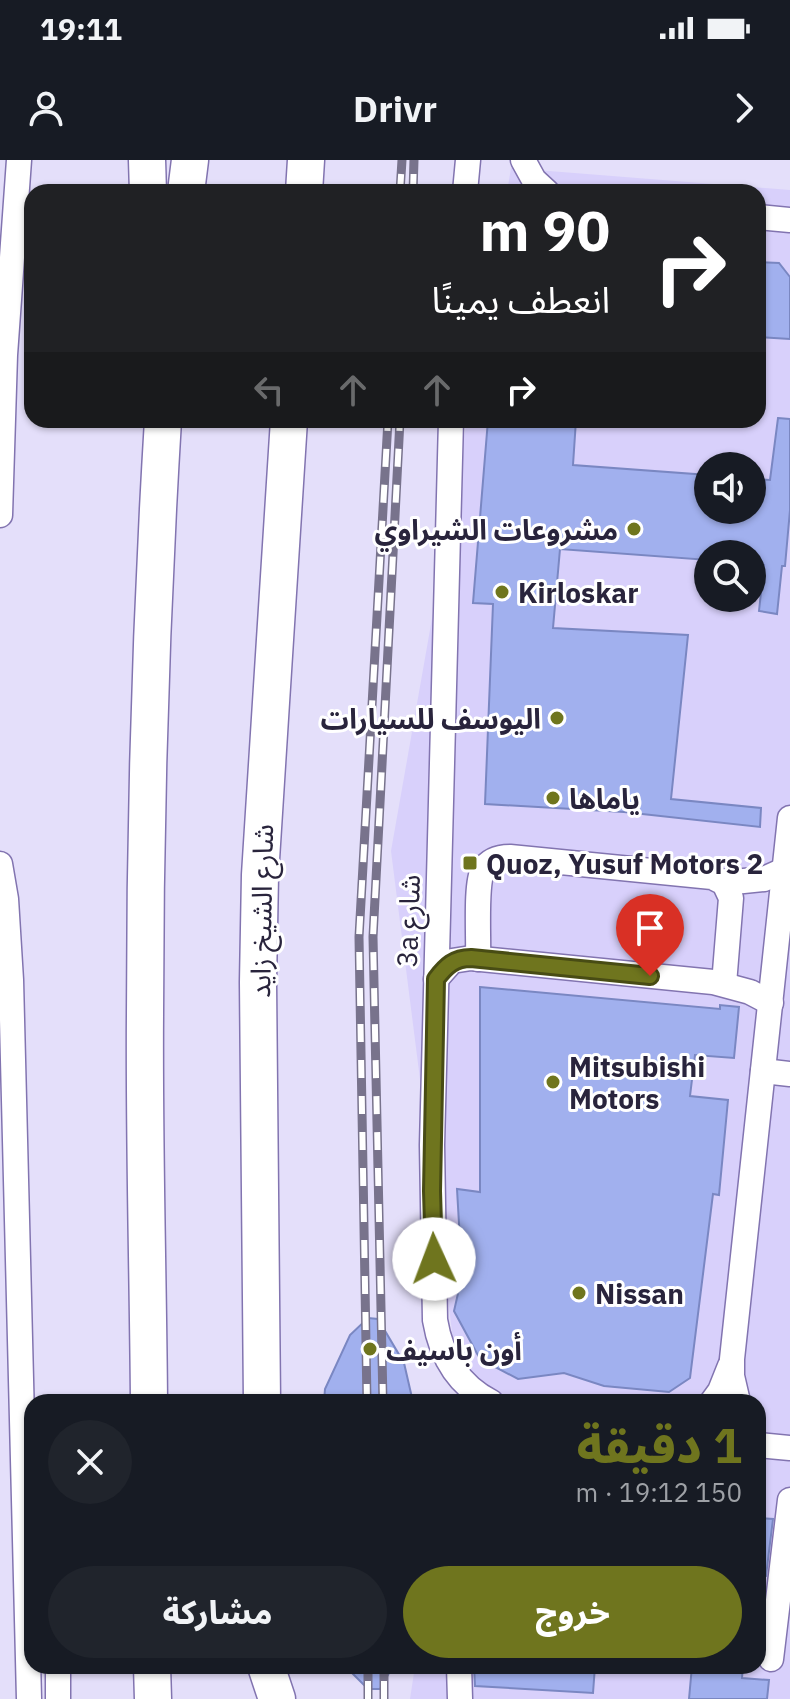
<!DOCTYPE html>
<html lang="ar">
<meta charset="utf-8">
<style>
:root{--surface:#171b24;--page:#20242c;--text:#f1f3f6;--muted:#9ea1a6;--accent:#6f751e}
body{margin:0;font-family:"IBM Plex Sans","Noto Sans Arabic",sans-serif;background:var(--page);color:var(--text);direction:rtl;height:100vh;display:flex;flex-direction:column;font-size:30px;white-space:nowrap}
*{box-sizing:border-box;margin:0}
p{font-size:26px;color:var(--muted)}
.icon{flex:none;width:44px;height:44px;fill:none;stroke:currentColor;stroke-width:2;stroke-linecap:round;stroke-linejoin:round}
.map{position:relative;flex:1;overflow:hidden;direction:ltr}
.side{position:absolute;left:24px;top:1234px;width:742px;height:280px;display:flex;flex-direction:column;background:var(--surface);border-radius:24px;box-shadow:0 2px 6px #0004;direction:rtl}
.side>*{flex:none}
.guide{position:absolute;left:24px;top:24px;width:742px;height:244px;border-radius:24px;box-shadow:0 2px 6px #0004;direction:rtl;background:#202124;color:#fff;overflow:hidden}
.tools{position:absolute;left:694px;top:292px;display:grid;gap:16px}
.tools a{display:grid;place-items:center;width:72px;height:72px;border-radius:50%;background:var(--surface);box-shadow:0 2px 6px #0004;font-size:40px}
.pin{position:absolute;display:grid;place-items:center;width:68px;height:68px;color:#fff;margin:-82px -34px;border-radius:50% 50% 50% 0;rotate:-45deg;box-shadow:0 0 8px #0007}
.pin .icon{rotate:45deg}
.me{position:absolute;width:88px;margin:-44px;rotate:358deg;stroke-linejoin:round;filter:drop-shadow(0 0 6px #0008)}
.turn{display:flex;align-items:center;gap:28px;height:168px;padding:0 24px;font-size:36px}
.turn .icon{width:104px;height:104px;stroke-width:2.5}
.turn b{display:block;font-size:56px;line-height:68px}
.lanes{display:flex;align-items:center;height:76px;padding:0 24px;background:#0003;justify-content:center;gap:40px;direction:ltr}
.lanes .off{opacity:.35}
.round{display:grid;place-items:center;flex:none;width:84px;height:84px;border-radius:42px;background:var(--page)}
.summary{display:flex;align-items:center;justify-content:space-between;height:136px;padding:0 24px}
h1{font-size:48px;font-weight:800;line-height:60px;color:var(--accent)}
.primary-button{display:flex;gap:16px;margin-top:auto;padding:16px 24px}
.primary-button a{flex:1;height:92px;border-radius:48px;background:var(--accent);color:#fff;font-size:32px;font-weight:800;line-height:92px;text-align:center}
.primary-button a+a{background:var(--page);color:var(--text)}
.status{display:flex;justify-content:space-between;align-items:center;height:56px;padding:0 40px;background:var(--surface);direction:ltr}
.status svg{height:22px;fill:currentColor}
header{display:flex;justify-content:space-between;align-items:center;height:104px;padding:0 24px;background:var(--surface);font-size:36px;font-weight:800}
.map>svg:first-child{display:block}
.built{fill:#d8d0fb;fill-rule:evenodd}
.building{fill:#a1b0ee;stroke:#7a87c2;stroke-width:2}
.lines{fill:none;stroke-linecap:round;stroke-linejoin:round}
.minor-casing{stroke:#8274b0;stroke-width:27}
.highway-casing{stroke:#8274b0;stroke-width:39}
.minor{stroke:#fff;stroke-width:24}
.highway{stroke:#fff;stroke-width:36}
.rail-casing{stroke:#78738c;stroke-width:9}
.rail{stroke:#fff;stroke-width:6;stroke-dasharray:18;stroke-linecap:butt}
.route-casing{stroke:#484c14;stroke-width:20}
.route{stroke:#6f751e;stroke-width:14}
.poi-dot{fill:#6f751e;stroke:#fff;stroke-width:3}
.labels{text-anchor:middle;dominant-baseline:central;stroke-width:6;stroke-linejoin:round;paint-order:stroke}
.poi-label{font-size:28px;font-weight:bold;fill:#29243c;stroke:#fff;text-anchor:start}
.street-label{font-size:28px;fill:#29243c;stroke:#fff}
</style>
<div class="status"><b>19:11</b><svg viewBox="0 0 49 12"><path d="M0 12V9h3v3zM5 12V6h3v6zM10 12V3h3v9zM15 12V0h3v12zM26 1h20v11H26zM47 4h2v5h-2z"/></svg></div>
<header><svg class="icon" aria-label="forward" viewBox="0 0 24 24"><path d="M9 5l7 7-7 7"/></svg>Drivr<svg class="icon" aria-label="person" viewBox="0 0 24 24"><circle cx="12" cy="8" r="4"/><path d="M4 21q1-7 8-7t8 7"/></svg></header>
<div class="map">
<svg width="790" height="1539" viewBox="0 0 790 1539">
<rect width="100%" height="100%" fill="#e4dffa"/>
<path class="built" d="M511,8L790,30V1539H410L415,1506H758V1242H461L391,691L467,260H758V32H507ZM708,306H752V350H708ZM708,394H752V438H708Z"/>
<g class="building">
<path d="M758,102L779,103L790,117V179L758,177Z"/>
<path d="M778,258L790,259V350L785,406H782L777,454L759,451L764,405L752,404V394H708V400L560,389L553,468L688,475L671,639L761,648L760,667L624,652L485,644L493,444L473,443L488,260H576L573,305L708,315V350H752V319L770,320Z"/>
<path d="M480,827L720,849V845L739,847L734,898L695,895L690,936L728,940L719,1035L713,1034L690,1218L669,1232L604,1226L564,1213L518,1219L480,1199L454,1151L462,1116L457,1029L480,1032Z"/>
<path d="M368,1158L378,1159L404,1203L413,1242H324L325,1229L350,1175Z"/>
<path d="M758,1358L773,1359L766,1416L758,1415Z"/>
<path d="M345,1506H393L380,1529H368Z"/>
<path d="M474,1506H595L593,1533L475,1526Z"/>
<path d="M692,1506H743L742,1518L769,1520L767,1539H689Z"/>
</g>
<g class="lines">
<g class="minor-casing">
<g id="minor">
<path d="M523,0L534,20L547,32"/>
<path d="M465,32L468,0"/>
<path d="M758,57L790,60"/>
<path d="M451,260L432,985L435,1160C441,1196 458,1225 491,1242"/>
<path d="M0,355L5,195L19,0"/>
<path d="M0,704L6,739L11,820L29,1539"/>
<path d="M724,723L764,719L784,710"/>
<path d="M478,799C479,780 475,724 483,710C489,700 499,697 510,697L712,717L724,723L731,738L724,824"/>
<path d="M436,819L452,801L471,798L713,822L750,832L771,843"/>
<path d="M763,911L790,914"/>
<path d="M712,1242L720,1231L730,1206"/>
<path d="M738,1242L732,1216V1199L790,658"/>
<path d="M758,1285L790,1288"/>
<path d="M771,1499L790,1340"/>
<path d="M58,1506V1539"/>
<path d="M459,1506L460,1539"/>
</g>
</g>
<g class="highway-casing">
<g id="highway">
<path d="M147,0L148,32"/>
<path d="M186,32L190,0"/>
<path d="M304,32L306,0"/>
<path d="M149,1242C148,1113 144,983 145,854C145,656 151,458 163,260"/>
<path d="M262,1242L258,822L260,715L289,260"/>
<path d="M152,1506L153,1539"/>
<path d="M266,1506L277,1539"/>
</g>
</g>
<use href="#minor" class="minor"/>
<use href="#highway" class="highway"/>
<g class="rail-casing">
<g id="rail">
<path d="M400,32L402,0"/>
<path d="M413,32L414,0"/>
<path d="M367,1242L359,777L388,260"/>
<path d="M383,1242L373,777L400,260"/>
<path d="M368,1539V1506"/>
<path d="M384,1539V1506"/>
</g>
</g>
<use href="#rail" class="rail"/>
</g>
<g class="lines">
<g class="route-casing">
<path id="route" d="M434,1099L432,1031L436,819C446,806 454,798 471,798L650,816"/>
</g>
<use href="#route" class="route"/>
</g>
<g class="poi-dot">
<circle cx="634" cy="369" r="8"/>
<circle cx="502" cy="432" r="8"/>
<circle cx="557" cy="558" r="8"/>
<circle cx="553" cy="638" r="8"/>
<rect x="462" y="695" width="16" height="16" rx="4"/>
<circle cx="553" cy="922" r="8"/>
<circle cx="579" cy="1133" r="8"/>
<circle cx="370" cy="1189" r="8"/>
</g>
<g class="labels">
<g class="poi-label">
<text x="618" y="369" text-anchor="end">مشروعات الشيراوي</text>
<text x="518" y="432">Kirloskar</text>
<text x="541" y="558" text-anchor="end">اليوسف للسيارات</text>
<text x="569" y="638">ياماها</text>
<text x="486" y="703">Quoz, Yusuf Motors 2</text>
<text x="569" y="906">Mitsubishi<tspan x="569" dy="32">Motors</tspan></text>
<text x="595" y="1133">Nissan</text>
<text x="386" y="1189">أون باسيف</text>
</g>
<g class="street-label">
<text transform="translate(261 751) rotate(-89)">شارع الشيخ زايد</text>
<text transform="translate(408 761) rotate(-88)">3a شارع</text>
</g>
</g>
</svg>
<div class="tools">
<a><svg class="icon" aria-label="sound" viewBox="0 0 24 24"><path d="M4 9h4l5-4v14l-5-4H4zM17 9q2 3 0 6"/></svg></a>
<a><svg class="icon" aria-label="search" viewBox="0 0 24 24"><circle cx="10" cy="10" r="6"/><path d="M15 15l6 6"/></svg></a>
</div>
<div class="pin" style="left:650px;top:816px;background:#d93025"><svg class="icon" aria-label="arrive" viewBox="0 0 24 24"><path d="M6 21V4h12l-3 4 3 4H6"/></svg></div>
<svg class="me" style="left:434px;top:1099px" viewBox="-20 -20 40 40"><circle r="19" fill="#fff"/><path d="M0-13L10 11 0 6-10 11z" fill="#6f751e"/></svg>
<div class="guide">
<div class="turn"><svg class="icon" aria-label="right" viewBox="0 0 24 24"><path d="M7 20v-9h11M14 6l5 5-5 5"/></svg><div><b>90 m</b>انعطف يمينًا</div></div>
<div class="lanes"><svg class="icon off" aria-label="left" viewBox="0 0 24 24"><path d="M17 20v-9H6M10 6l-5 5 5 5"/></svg><svg class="icon off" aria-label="ahead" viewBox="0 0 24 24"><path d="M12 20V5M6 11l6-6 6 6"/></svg><svg class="icon off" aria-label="ahead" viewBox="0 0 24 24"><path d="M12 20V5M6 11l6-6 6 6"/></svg><svg class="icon" aria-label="right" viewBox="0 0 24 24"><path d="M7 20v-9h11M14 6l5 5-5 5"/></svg></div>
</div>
<section class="side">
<div class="summary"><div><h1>1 دقيقة</h1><p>150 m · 19:12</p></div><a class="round"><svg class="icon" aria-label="close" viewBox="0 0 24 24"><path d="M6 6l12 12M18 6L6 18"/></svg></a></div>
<div class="primary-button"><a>خروج</a><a>مشاركة</a></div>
</section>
</div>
